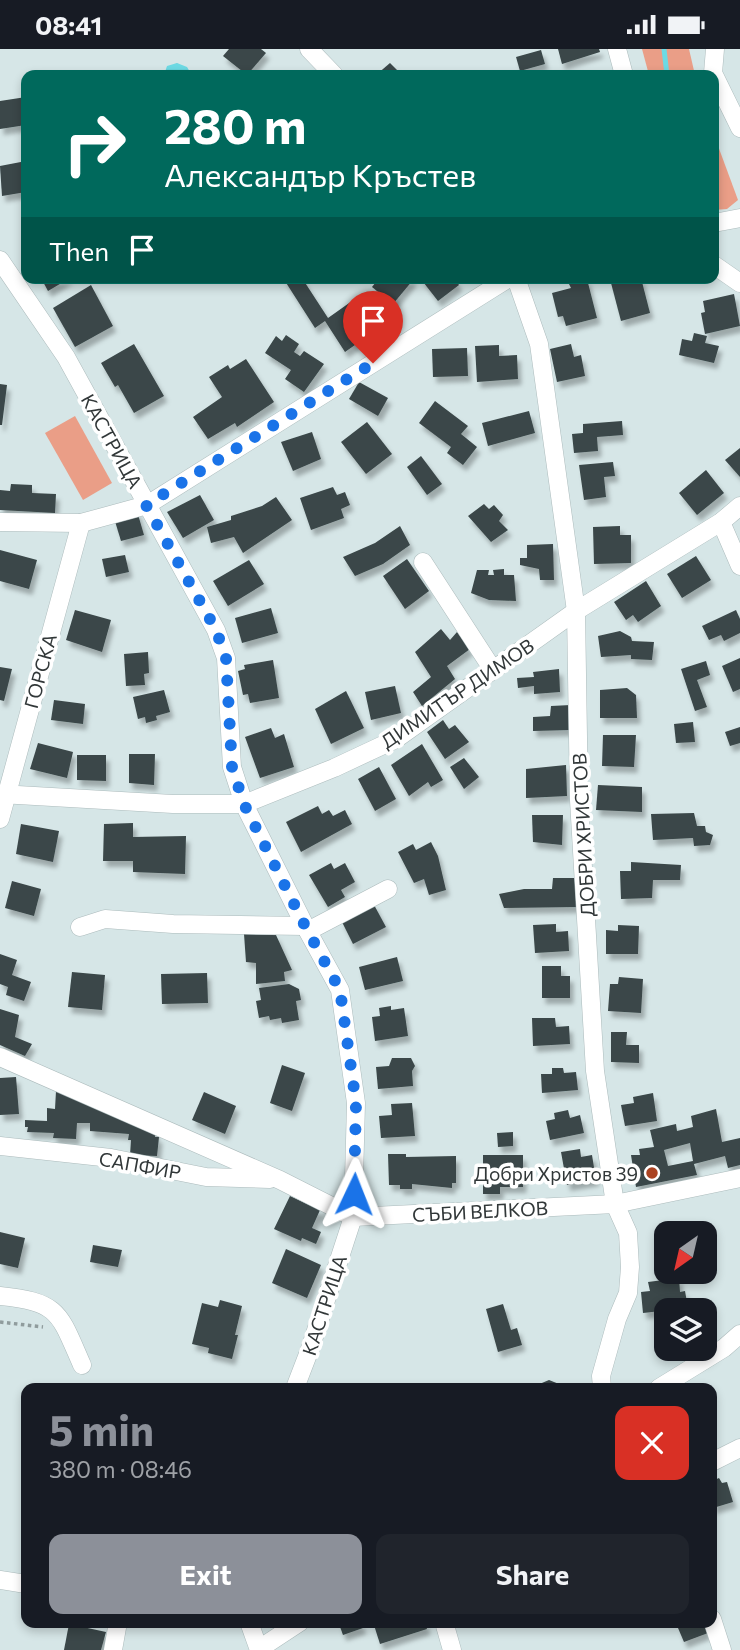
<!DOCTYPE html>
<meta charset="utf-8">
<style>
:root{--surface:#171b24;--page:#20242c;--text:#f1f3f6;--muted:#9ea1a6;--accent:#8c9099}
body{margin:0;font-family:Commissioner,sans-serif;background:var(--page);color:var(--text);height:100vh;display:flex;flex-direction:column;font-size:26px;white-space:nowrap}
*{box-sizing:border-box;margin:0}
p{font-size:23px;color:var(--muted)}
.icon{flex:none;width:38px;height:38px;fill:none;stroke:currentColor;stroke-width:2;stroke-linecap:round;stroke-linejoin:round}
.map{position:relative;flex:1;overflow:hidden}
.side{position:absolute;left:21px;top:1334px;width:696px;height:245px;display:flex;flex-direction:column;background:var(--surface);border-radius:14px;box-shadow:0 4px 10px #0003}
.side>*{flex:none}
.top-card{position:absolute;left:21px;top:21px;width:698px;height:214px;border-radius:14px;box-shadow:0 4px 10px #0003;background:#00695c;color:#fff;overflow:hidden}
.needle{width:46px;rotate:214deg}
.controls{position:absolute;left:654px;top:1172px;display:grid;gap:14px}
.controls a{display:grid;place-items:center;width:63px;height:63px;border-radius:14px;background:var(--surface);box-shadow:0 4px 10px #0003;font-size:35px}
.pin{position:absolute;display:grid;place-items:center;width:60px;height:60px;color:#fff;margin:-72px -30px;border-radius:50% 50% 50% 0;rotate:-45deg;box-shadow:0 0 7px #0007}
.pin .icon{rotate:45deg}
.me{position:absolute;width:77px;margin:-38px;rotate:2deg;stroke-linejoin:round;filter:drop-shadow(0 0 5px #0008)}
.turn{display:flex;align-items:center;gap:24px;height:147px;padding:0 28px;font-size:32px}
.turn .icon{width:91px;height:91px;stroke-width:2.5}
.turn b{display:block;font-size:49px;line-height:60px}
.then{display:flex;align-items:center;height:66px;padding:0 28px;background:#0003;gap:14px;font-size:26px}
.round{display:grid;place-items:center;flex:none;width:74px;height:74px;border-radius:14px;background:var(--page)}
.headline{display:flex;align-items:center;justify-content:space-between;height:119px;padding:0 28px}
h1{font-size:42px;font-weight:700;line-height:52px;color:var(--accent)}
.primary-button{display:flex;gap:14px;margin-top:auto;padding:14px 28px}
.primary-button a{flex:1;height:80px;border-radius:14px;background:var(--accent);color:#fff;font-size:28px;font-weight:700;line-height:80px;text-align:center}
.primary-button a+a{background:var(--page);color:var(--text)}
.status{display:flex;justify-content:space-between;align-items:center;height:49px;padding:0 35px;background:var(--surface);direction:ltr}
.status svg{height:19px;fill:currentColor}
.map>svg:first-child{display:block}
.green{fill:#ea9e87}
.water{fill:url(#water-rules)}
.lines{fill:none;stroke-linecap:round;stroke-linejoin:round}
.stream{stroke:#6ddae4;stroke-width:5}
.building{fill:#3a4748;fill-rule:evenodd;filter:url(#shadow)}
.minor-casing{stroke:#acbbbc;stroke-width:19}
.path{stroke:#909c9d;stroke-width:3.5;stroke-dasharray:3.5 3.5;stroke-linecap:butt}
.minor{stroke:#fff;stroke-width:18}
.route{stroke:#1a73e8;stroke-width:12;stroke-dasharray:0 21.6}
.poi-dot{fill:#ab4322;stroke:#fff;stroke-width:2.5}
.labels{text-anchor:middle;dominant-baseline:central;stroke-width:7;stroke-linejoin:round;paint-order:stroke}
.street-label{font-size:19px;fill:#313738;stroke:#fff}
.poi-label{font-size:19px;fill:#313738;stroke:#fff;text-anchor:end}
</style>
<div class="status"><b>08:41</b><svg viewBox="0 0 49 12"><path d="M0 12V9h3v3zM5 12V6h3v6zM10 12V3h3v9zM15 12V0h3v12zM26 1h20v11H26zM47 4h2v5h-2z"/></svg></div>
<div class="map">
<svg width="740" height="1601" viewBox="0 0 740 1601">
<defs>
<pattern id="water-rules" width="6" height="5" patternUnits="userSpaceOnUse" patternTransform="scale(1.75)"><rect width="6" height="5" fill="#6ddae4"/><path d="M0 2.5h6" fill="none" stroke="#5fbcc4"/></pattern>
<filter id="shadow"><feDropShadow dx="3.5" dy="6" stdDeviation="2" flood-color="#0004"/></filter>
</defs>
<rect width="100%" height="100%" fill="#d6e6e7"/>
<g class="green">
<path d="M642,0H689L695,26H649Z"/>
<path d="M714,86L738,151L727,160L714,161Z"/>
<path d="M75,367L112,434L83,451L45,384Z"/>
</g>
<path class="water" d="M177,14L187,18L190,23L189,26H169L165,23L167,17Z"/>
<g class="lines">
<path class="stream" d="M664,0L667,26"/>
</g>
<g class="building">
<path d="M229,0H261L266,4L247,26L223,7Z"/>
<path d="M558,0H599L600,3L562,15Z"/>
<path d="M541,1L545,15L520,22L516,8Z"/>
<path d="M390,14L402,26H376Z"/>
<path d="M26,48V76L0,80V52Z"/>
<path d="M26,112V143L2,147L0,117Z"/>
<path d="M41,229H70L48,242Z"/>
<path d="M283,229H302L328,269L352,252L372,284L345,303L325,272L315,279Z"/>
<path d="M379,229H411L413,231L393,255L372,238Z"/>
<path d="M420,229H454L459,236L438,252Z"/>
<path d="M627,229H641L650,264L621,272L611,234Z"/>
<path d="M587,230L597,269L566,277L563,267L558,268L552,244L571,239L569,235Z"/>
<path d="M91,236L113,277L75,298L53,259Z"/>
<path d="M734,245L740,277L705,285L701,264L705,263L703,252Z"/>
<path d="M694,284L707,287L705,294L719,297L714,314L679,306L682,290L692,292Z"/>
<path d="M286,286L299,295L294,303L300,307L304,302L324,315L304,343L285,330L291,321L265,304L276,287L282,292Z"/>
<path d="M134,295L164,347L134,364L118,336L115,338L101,314Z"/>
<path d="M571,295L574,308L581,306L585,327L557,333L550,300Z"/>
<path d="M499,296V307L517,306L518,330L477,333L475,297Z"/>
<path d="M467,299L468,327L433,328L432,300Z"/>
<path d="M246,310L274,353L237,378L235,374L208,390L193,368L222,348L209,328L228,316L230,320Z"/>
<path d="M359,333L388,349L378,367L349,350Z"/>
<path d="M0,335L7,336L2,376H0Z"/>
<path d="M435,352L468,377L461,385L477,398L463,416L447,404L451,398L419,374Z"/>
<path d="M529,362L535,384L488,397L482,374Z"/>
<path d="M622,372L623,386L597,388L598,402L574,404L572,385L583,384V375Z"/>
<path d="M367,373L392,405L366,425L341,393Z"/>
<path d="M312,383L321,410L293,422L281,393Z"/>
<path d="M740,399V428L725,411Z"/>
<path d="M421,407L442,435L427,446L407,418Z"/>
<path d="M613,413L615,427L604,428L606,448L584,451L579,416Z"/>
<path d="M706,421L724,444L697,466L679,444Z"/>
<path d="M11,435L32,436V444L56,445L55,464L0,461V441L10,442Z"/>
<path d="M333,438L337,446L345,443L350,456L341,460L344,469L311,481L300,449Z"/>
<path d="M200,446L214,471L183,489L167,463Z"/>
<path d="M276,448L292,471L243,504L234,488L211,494L207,478L231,471V467L262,457Z"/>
<path d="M484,455L489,460L494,456L503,466L499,472L508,481L491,493L468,467Z"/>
<path d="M137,462L144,486L121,492L114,469Z"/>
<path d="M400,477L410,496L383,515L355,527L343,508L375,494Z"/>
<path d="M620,477V486H631V514L594,515L593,478Z"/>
<path d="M553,495L554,531H540L539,520L520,516V509H527V496Z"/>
<path d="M0,501L37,511L29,540L0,532Z"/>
<path d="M125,506L129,523L106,528L102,510Z"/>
<path d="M696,507L711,531L682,549L667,525Z"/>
<path d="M407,510L429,542L405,560L383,527Z"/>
<path d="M249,511L264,535L228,557L213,532Z"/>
<path d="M504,520V526H514L516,552L489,551L471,544L477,521H489L488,526H494L493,521Z"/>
<path d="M646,532L661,557L638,573L633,566L626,571L614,553Z"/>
<path d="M271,559L278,584L242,594L235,569Z"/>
<path d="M75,561L111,571L102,603L66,591Z"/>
<path d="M736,561L740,570V584L724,592L721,586L709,591L702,577Z"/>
<path d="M441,580L450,591L457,583L470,600L447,617L455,630L422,657L413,643L431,628L415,603Z"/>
<path d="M620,582L631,588L632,592L654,593L652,611L631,610V606L601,608L598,587Z"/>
<path d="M148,603L149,624L144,625L145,636L126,637L124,605Z"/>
<path d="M740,609V640L733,643L722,617Z"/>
<path d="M273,611L279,649L250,654L248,645L243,646L238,622L245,620L244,616Z"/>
<path d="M706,612L710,626L697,631L707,658L695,662L681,620Z"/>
<path d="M0,618L12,620L4,652L0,651Z"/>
<path d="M559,620L560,643L534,645V637L518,639L517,629L534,628L533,623Z"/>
<path d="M395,637L401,664L371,671L365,643Z"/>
<path d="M627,639L636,646L637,669H600V641Z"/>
<path d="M164,641L170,663L156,667L157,671L146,674L145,668L138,670L133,648Z"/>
<path d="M346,642L364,679L331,695L315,660Z"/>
<path d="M54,651L85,655L83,675L51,671Z"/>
<path d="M571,656L570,681L533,682V668L550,667L551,657Z"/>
<path d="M443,671L449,680L455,676L469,693L445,710L427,683Z"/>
<path d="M693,673L695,693L676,694L674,675Z"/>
<path d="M740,678V694L730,697L725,683Z"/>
<path d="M271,679L275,689L284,685L294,718L260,729L245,688Z"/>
<path d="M603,686H636L634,718L602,717Z"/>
<path d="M38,694L73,703L67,729L30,720Z"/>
<path d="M422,695L443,731L431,738L428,733L409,747L391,716Z"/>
<path d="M129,705H155L154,736L129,734Z"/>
<path d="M77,706H106V732L77,731Z"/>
<path d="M464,709L479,728L464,740L450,718Z"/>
<path d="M566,716L567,747L526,749V720Z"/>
<path d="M379,718L396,750L375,762L358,730Z"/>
<path d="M598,736L642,738V763L596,761Z"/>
<path d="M318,757L322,765L329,761L333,767L345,761L352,775L301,803L286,773Z"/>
<path d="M694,764L697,777H705L706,783L713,786L710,796L694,797L693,789L653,791L651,765Z"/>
<path d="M532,766H563L562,796L533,793Z"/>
<path d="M133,774V788L186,787L185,825L133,823V812H103L104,775Z"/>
<path d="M21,775L59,782L53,813L16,805Z"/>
<path d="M431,793L438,807L446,841L429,846L424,830L414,834L398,803L413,795L416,801Z"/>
<path d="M631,813L681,816L680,831H653L652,849L621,850L620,822H631Z"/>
<path d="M331,814L334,820L345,814L355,833L341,841L345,848L328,858L309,826Z"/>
<path d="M553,829H577L578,858L504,859L499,845L524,840H552Z"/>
<path d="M12,832L41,840L34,867L5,859Z"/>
<path d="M373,854L386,878L353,895L341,871Z"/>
<path d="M556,875V883L568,882L569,902L535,904L533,876Z"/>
<path d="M618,876L639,877L638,905H606V881L618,882Z"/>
<path d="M244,885L276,886L292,921L284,923L285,932L256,935V914L246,913Z"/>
<path d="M0,905L17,911L12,926L31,933L24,952L6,946L8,938L0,935Z"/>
<path d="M397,908L403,932L365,941L359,918Z"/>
<path d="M542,917H561V927H570V949H542Z"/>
<path d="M72,923L105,926L102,961L68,958Z"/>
<path d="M207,924L208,954L162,955L161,925Z"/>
<path d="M619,928L643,930L641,964L608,962L610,935H618Z"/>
<path d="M289,935L299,940L301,951L296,952L299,971L282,974L281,969L270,971L269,967L259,969L256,952L261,951L259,939Z"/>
<path d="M391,957V961L404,959L408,987L375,992L372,968L380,967L379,959Z"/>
<path d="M0,960L19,966L15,988L32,995L25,1007L0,996Z"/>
<path d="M532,969H555L556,978L569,977L570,995L533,997Z"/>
<path d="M611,983H627L626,996H639V1014L611,1013Z"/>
<path d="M392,1009H411L415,1017L412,1022L413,1037L378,1040L376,1018L389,1017Z"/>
<path d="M282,1016L305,1024L292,1062L270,1054Z"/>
<path d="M552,1019H563L564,1024L576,1023L578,1041L542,1044L541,1025H552Z"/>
<path d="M16,1028L19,1065L0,1066V1029Z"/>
<path d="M56,1042L155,1080V1088H159L157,1107L130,1106L131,1091H128L129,1085L90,1082V1074H77L76,1090L53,1089L54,1084L27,1083L28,1078H25V1071L47,1072V1059L55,1060Z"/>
<path d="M204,1043L236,1057L225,1085L192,1071Z"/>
<path d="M653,1044L657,1072L625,1077L621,1056L634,1054L633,1048Z"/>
<path d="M412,1054L415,1087L381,1089L379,1067L392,1066L391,1055Z"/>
<path d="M716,1060L722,1093L740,1089V1116L728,1119L725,1107L694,1115L697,1126L636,1138L631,1106H640L639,1100L654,1098L650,1081L676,1075L677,1082L693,1078L691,1067ZM690,1094L693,1112L668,1117L664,1101Z"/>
<path d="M568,1061L570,1069L580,1066L584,1084L550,1091L546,1072L555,1070L554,1064Z"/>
<path d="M513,1083V1097L498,1098L497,1084Z"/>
<path d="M580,1100L581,1108L592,1106L596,1131L567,1136L561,1103Z"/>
<path d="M388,1105H406V1108L456,1107V1134H452V1139L412,1135V1140H400V1136H389Z"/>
<path d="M483,1106H523V1138H500V1145H483Z"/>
<path d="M290,1147L320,1161L312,1179L321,1183L316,1195L302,1189L301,1192L274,1180Z"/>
<path d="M0,1183L25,1189L18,1219L0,1215Z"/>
<path d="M93,1196L122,1201L118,1218L90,1213Z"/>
<path d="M286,1200L321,1216L307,1249L272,1234Z"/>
<path d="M679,1229L680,1243L685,1242L688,1259L643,1264L641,1243L650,1242L648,1233Z"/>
<path d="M220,1251L242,1257L235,1286H238L232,1310L208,1304L209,1299L192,1295L202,1254L218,1258Z"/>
<path d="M503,1255L511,1281L517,1279L522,1296L498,1303L486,1260Z"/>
<path d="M549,1331L559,1335L561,1339H530Z"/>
<path d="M719,1429L722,1434L727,1433L733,1453L713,1459L712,1432Z"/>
<path d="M343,1573H360L363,1579L343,1586L339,1575Z"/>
<path d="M373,1573H425L427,1580L380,1595Z"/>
<path d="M692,1573H704L708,1584L684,1593L678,1579Z"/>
<path d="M69,1575L106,1583L101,1601H64Z"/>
</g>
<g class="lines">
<g class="minor-casing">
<g id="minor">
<path d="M309,0L334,26"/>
<path d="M617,0L624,26"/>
<path d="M715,0L713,24L740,79"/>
<path d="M714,174L740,169"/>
<path d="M0,211L66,308L216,581L226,609L232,718L244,755L305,877L340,941L356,1054L353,1168L310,1300L295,1339"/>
<path d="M714,216L740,234"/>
<path d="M516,229L539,295L576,562L579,751L595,1022L615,1155L628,1184L630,1218L628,1244L617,1270L601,1327L602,1339"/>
<path d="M0,473L81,474L147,456L509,229"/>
<path d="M721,473L740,517"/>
<path d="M423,513L493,621"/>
<path d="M0,745L173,755H244L334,719L396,690L576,562L721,473L740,457"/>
<path d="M0,770L81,474"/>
<path d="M80,878L105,870L173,875L305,877"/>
<path d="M308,882L388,840"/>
<path d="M0,1008L280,1131L353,1168L615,1155L740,1129"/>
<path d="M0,1097L111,1109L206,1128L270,1130"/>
<path d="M0,1247C60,1253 59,1264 82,1316"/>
<path d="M659,1339L724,1299L740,1285"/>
<path d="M712,1413L740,1399"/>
<path d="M0,1531L26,1535"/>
<path d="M712,1570L722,1601"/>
<path d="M249,1573L259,1601"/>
<path d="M444,1573L452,1601"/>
<path d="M259,1600L300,1573"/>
<path d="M113,1601L118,1573"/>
</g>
</g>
<path class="path" d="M0,1273L43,1278"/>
<use href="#minor" class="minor"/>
</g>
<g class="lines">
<path class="route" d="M354,1145L356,1054L340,941L305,877L244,755L232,718L226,609L216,581L146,456L373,314"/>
</g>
<circle class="poi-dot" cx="652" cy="1124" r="7"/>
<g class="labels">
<g class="street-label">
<text transform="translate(112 392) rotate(61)">КАСТРИЦА</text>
<text transform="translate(40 622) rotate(-75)">ГОРСКА</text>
<text transform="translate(457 644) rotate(-34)">ДИМИТЪР ДИМОВ</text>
<text transform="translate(583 786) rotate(-93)">ДОБРИ ХРИСТОВ</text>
<text transform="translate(140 1116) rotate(10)">САПФИР</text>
<text transform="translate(480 1162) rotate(-3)">СЪБИ ВЕЛКОВ</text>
<text transform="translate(324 1256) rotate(-72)">КАСТРИЦА</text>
</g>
<g class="poi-label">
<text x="638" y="1124">Добри Христов 39</text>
</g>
</g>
</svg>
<div class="controls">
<a><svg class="needle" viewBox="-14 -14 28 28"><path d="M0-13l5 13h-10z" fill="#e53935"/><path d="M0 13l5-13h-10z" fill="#9ea1a6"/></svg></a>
<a><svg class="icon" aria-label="layers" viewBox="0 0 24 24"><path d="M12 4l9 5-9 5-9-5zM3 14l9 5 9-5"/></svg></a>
</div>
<div class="pin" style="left:373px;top:314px;background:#d93025"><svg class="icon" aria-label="arrive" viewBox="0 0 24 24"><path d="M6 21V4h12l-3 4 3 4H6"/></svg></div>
<svg class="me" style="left:354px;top:1145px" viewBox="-20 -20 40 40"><path d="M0-17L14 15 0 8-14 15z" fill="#1a73e8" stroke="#fff" stroke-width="4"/></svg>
<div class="top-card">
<div class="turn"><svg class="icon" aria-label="right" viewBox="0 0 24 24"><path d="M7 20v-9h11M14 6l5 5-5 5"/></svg><div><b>280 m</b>Александър Кръстев</div></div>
<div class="then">Then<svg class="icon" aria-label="arrive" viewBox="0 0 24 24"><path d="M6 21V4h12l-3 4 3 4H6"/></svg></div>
</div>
<section class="side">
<div class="headline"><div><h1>5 min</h1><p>380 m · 08:46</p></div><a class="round" style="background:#d93025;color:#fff"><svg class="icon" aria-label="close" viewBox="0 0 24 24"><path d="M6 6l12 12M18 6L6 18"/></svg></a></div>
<div class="primary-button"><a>Exit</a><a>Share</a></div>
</section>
</div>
